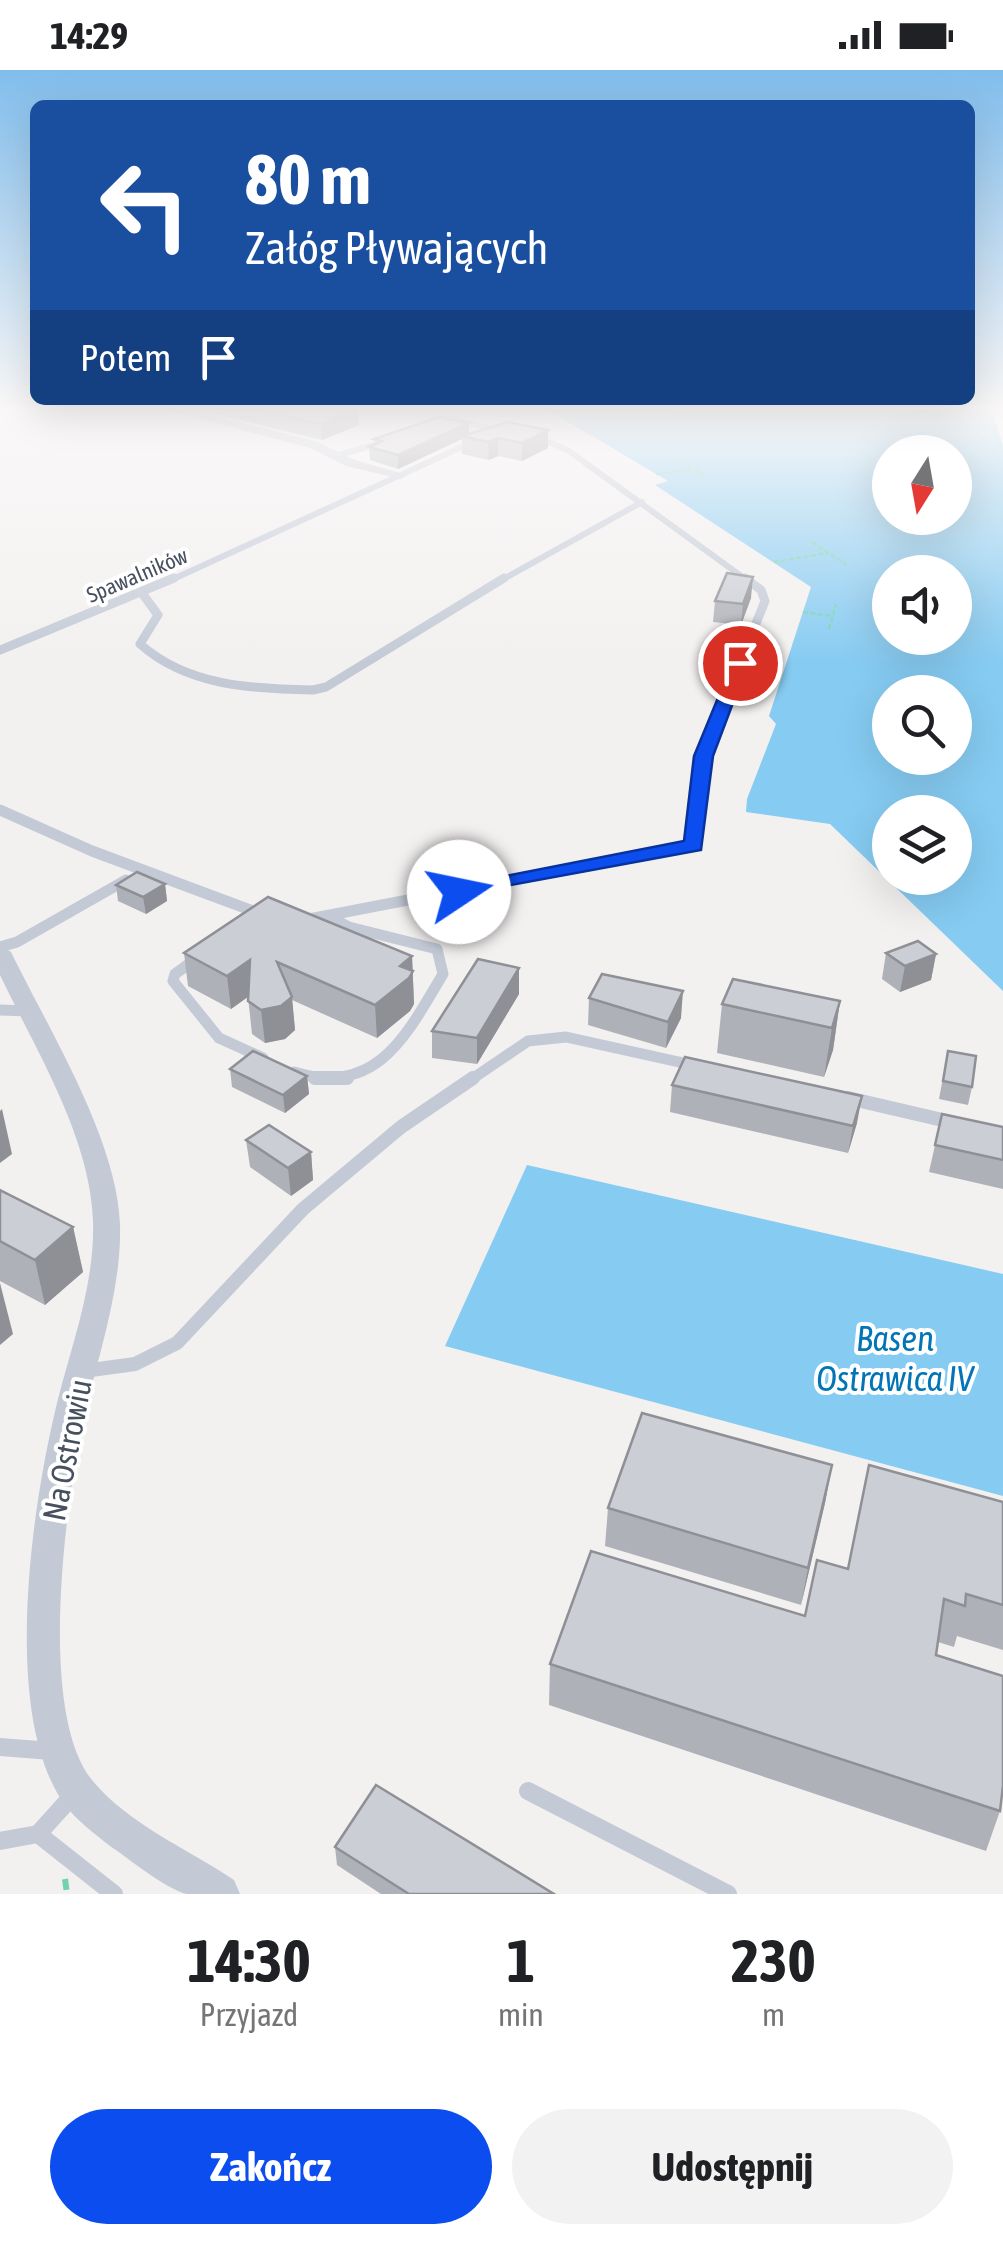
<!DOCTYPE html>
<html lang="pl">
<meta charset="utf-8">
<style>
:root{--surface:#fff;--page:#f2f2f2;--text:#202124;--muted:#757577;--accent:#0c4df0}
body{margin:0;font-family:"Asap Condensed",sans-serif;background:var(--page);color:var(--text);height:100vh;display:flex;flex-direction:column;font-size:38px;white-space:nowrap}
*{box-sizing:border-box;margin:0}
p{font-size:32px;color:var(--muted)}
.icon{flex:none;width:55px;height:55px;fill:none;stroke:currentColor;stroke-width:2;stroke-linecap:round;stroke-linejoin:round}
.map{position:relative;height:1824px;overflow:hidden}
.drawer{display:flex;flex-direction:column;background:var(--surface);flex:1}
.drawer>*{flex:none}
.hud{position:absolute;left:30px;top:30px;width:945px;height:305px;border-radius:15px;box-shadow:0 10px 40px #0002;background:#1a4fa0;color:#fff;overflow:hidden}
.needle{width:65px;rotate:191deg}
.buttons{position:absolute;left:872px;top:365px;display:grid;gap:20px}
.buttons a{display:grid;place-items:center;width:100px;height:100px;border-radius:50%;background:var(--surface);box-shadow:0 10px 40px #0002;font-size:50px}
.pin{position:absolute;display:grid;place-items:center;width:85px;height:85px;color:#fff;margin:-42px;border:5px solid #fff;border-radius:50%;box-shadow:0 2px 10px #0007}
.me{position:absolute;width:110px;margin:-55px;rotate:79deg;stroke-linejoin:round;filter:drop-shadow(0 0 8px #0008)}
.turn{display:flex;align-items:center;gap:35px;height:210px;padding:0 50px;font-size:45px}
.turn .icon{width:130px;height:130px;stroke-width:2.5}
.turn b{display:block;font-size:70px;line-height:85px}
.then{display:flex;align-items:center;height:95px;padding:0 50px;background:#0003;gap:20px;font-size:38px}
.eta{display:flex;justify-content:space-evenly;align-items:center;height:170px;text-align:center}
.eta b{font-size:60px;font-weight:700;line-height:70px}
.action{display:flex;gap:20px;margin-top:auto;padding:20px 50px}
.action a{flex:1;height:115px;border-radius:60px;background:var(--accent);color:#fff;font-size:40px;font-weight:700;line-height:115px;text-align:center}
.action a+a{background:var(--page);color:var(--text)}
.status{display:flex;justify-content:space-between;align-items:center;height:70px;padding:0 50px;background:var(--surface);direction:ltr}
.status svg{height:28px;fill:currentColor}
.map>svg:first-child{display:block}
.water{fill:#86cbf2;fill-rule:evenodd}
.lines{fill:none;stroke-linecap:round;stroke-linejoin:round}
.path-far1{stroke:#72d3b2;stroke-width:2.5;stroke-dasharray:5 2.5;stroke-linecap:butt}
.path{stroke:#72d3b2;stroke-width:6;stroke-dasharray:11 8;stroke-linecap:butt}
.lane-far4{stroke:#c3cad6;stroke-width:6}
.lane-far3{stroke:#c3cad6;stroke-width:9}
.lane-far2{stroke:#c3cad6;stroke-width:11}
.lane-far1{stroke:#c3cad6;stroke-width:14}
.lane{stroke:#c3cad6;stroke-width:18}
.street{fill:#c3cad6;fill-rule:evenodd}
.wall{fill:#afb1b8}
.shaded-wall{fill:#8f9096}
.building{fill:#ccced6;stroke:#8f9096;stroke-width:2.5}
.route{fill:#0c4df0;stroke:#08329c;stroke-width:2.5}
.labels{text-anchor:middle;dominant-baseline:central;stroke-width:8;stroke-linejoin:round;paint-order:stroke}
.far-street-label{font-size:22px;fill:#47505f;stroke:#fff}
.near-street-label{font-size:32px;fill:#47505f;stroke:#fff}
.near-water-label{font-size:35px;font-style:italic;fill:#0275b6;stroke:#fff}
</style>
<div class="status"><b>14:29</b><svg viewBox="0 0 49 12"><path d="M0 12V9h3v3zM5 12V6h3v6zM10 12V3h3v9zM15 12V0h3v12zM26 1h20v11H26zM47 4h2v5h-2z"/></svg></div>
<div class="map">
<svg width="1003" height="1824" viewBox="0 0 1003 1824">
<rect width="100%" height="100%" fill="#f3f0f0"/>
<g class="water">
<path d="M543,337L902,341L990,337L1003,375V921L830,754L746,742L747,729L776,654L769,646L811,517L655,415L668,411ZM890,382H955V448H890ZM955,502V568H890V502ZM890,622H955V688H890ZM890,742H955V808H890Z"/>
<path d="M527,1095L1003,1204V1426L445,1276Z"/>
</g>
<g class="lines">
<g class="path-far1">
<path d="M681,392L706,406"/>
<path d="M656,404L693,399"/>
<path d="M812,472L846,494"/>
<path d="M774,492L828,483"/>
<path d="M803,542L832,546"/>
<path d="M829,559L836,534"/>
</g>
<path class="path" d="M65,1809L67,1824"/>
<g class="lane-far4">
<path d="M428,354L443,347L505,362"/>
<path d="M533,365L569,381L748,511"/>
<path d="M336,386L383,372"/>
<path d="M169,511L477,370"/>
<path d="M500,511L642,432"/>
</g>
<g class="lane-far3">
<path d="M142,523L158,545L140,574C187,616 252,619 313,620L326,617L504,508"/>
<path d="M0,580L174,508"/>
<path d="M698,731L703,686L765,531L761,520L745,508"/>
</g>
<g class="lane-far2">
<path d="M0,740L92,781L261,844"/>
<path d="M309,849L694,775L699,728"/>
<path d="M0,877L17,872L126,810"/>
<path d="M197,888L175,904L173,911L219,968L263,988"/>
<path d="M0,940L29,941"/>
<path d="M294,1002C377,1027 406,966 443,904L437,879L349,857L332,848"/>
<path d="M469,1011L528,971L566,967L697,996"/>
</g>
<g class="lane-far1">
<path d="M315,1008H347"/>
<path d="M848,1028L951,1052"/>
<path d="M84,1301L135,1294L177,1273L303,1139L401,1057L473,1008"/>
</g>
<g class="lane">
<path d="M0,1677L52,1681"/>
<path d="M528,1721L728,1824"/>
<path d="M38,1764L114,1824"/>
<path d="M0,1771L38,1764L74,1724"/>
</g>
<g class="street">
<path d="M155,337H177L318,372L355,390L407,405L401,409L346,396L310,378Z"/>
<path d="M0,875L11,882C49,960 117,1069 120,1154C122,1224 95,1293 81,1361C65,1442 38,1643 92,1710C128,1754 188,1779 234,1810L240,1824C223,1824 203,1824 187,1824C167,1820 128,1788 110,1776C95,1764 77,1751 65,1735C0,1645 32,1433 58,1329C73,1271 95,1212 93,1151C90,1066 36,981 0,905Z"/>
</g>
</g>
<g class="wall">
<path d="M186,337H350L359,355L322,370Z"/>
<path d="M548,360V378L522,391L498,386L489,390L462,384V369L398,399L370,390L369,377L374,374V369Z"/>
<path d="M751,528L741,555L713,552L715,531Z"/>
<path d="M165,814L167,831L146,844L118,831L116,815Z"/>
<path d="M184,883L412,886L414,934L410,941L377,968L292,930L295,960L285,969L265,973L252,964L248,927L231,939L188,916Z"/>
<path d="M886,883L936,884L931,910L900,922L882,909Z"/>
<path d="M519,898V924L477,994L432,988V961Z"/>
<path d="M589,928L681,948L666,978L588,955Z"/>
<path d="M840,931L833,980L824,1007L717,983L722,934Z"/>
<path d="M948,981L972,1017L968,1035L939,1029Z"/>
<path d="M230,999L307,1006L309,1024L285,1043L232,1017Z"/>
<path d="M672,1015L857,1053L848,1083L670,1042Z"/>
<path d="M942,1044L1003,1057V1119L929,1102Z"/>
<path d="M246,1070L311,1082L313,1110L291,1126L250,1097Z"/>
<path d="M0,1120L73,1157L83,1202L45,1235L0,1211Z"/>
<path d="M832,1395L825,1433L801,1535L605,1476L608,1438Z"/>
<path d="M1003,1432V1580L957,1566L954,1577L938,1572L936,1585L1000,1741L986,1781L549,1635L550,1594L805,1546L848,1499Z"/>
<path d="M335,1777L554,1824H381L337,1795Z"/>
</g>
<g class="shaded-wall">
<path d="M358,339L359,355L322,370L321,354Z"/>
<path d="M469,353V366H462V369L398,399V385Z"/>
<path d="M548,360V378L522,391V373Z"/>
<path d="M498,368V386L489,390L488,372Z"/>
<path d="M753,507L751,528L741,555L743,534Z"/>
<path d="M165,814L167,831L146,844L143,827Z"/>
<path d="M936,884L931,910L900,922L905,896Z"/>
<path d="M412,886L414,934L410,941L377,968L375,935L400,896Z"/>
<path d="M250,890L253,923L231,939L227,906Z"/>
<path d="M519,898V924L477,994V968Z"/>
<path d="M683,921L681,948L666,978L668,952Z"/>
<path d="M292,927L295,960L285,969L265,973L261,940Z"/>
<path d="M840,931L833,980L824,1007L832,958Z"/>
<path d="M307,1006L309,1024L285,1043L283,1025Z"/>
<path d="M862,1026L857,1053L848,1083L853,1056Z"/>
<path d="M2,1039L12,1084L0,1093V1041Z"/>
<path d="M311,1082L313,1110L291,1126L288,1098Z"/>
<path d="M73,1157L83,1202L45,1235L35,1190Z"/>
<path d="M0,1213L13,1264L0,1275Z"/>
<path d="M832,1395L825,1433L801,1535L808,1498Z"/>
</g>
<g class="building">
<path d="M250,337H350L358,339L321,354Z"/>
<path d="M439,347L469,353L398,385L369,377L382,371L374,369Z"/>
<path d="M508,352L548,360L522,373L498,368L488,372L462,366Z"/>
<path d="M727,503L753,507L743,534L715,531Z"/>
<path d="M137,802L165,814L143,827L116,815Z"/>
<path d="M268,827L412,886L400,896L413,901L409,908L375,935L277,892L292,927L281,936L261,940L248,931L250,890L227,906L184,883Z"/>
<path d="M918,871L936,884L905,896L886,883Z"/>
<path d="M478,889L519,898L477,968L432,961Z"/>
<path d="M602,904L683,921L668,952L589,928Z"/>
<path d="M733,909L840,931L832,958L722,934Z"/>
<path d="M253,981L307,1006L283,1025L230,999Z"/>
<path d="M948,981L976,986L972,1017L943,1011Z"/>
<path d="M685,987L862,1026L853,1056L672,1015Z"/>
<path d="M942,1044L1003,1057V1090L935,1075Z"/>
<path d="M269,1055L311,1082L288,1098L246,1070Z"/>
<path d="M0,1120L73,1157L35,1190L0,1171Z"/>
<path d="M642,1343L832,1395L808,1498L608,1438Z"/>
<path d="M869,1395L1003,1432V1535L966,1524L965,1536L944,1529L936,1585L1003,1606V1716L1000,1741L550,1594L591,1481L805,1546L817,1490L848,1499Z"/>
<path d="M376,1715L554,1824H409L335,1777Z"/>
</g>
<linearGradient id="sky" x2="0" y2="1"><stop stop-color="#81bdec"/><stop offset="0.57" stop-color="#faf8f8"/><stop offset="1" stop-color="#faf8f8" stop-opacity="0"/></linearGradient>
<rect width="1003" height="593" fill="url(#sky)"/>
<path class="route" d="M734,589L748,593L713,686L701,780L451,826V817L459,815L684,771L694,686Z"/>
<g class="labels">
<g class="far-street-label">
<text transform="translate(137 505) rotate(-23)">Spawalników</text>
</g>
<g class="near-street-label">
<text transform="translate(67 1380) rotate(-79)">Na Ostrowiu</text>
</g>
<g class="near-water-label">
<text x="895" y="1268">Basen<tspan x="895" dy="40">Ostrawica IV</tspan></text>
</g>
</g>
</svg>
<div class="buttons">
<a><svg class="needle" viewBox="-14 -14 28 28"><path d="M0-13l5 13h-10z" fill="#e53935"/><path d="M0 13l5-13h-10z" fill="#757577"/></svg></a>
<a><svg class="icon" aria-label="sound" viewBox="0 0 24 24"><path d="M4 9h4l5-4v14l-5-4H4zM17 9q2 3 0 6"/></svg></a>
<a><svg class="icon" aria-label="search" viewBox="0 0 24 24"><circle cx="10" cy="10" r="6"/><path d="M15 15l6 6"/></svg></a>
<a><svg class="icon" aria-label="layers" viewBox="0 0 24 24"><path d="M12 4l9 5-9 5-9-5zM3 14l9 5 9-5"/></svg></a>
</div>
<div class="pin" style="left:740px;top:593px;background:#d93025"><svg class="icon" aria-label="arrive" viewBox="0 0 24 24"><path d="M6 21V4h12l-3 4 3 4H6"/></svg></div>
<svg class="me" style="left:459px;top:822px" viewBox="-20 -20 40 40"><circle r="19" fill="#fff"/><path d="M0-13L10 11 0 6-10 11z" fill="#0c4df0"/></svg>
<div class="hud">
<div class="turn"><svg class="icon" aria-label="left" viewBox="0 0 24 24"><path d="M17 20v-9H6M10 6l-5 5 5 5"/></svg><div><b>80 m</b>Załóg Pływających</div></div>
<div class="then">Potem<svg class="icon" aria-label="arrive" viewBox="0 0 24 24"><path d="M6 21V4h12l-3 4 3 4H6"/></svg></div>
</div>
</div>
<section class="drawer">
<div class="eta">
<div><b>14:30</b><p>Przyjazd</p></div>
<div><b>1</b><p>min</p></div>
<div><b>230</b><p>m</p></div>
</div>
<div class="action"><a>Zakończ</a><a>Udostępnij</a></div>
</section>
